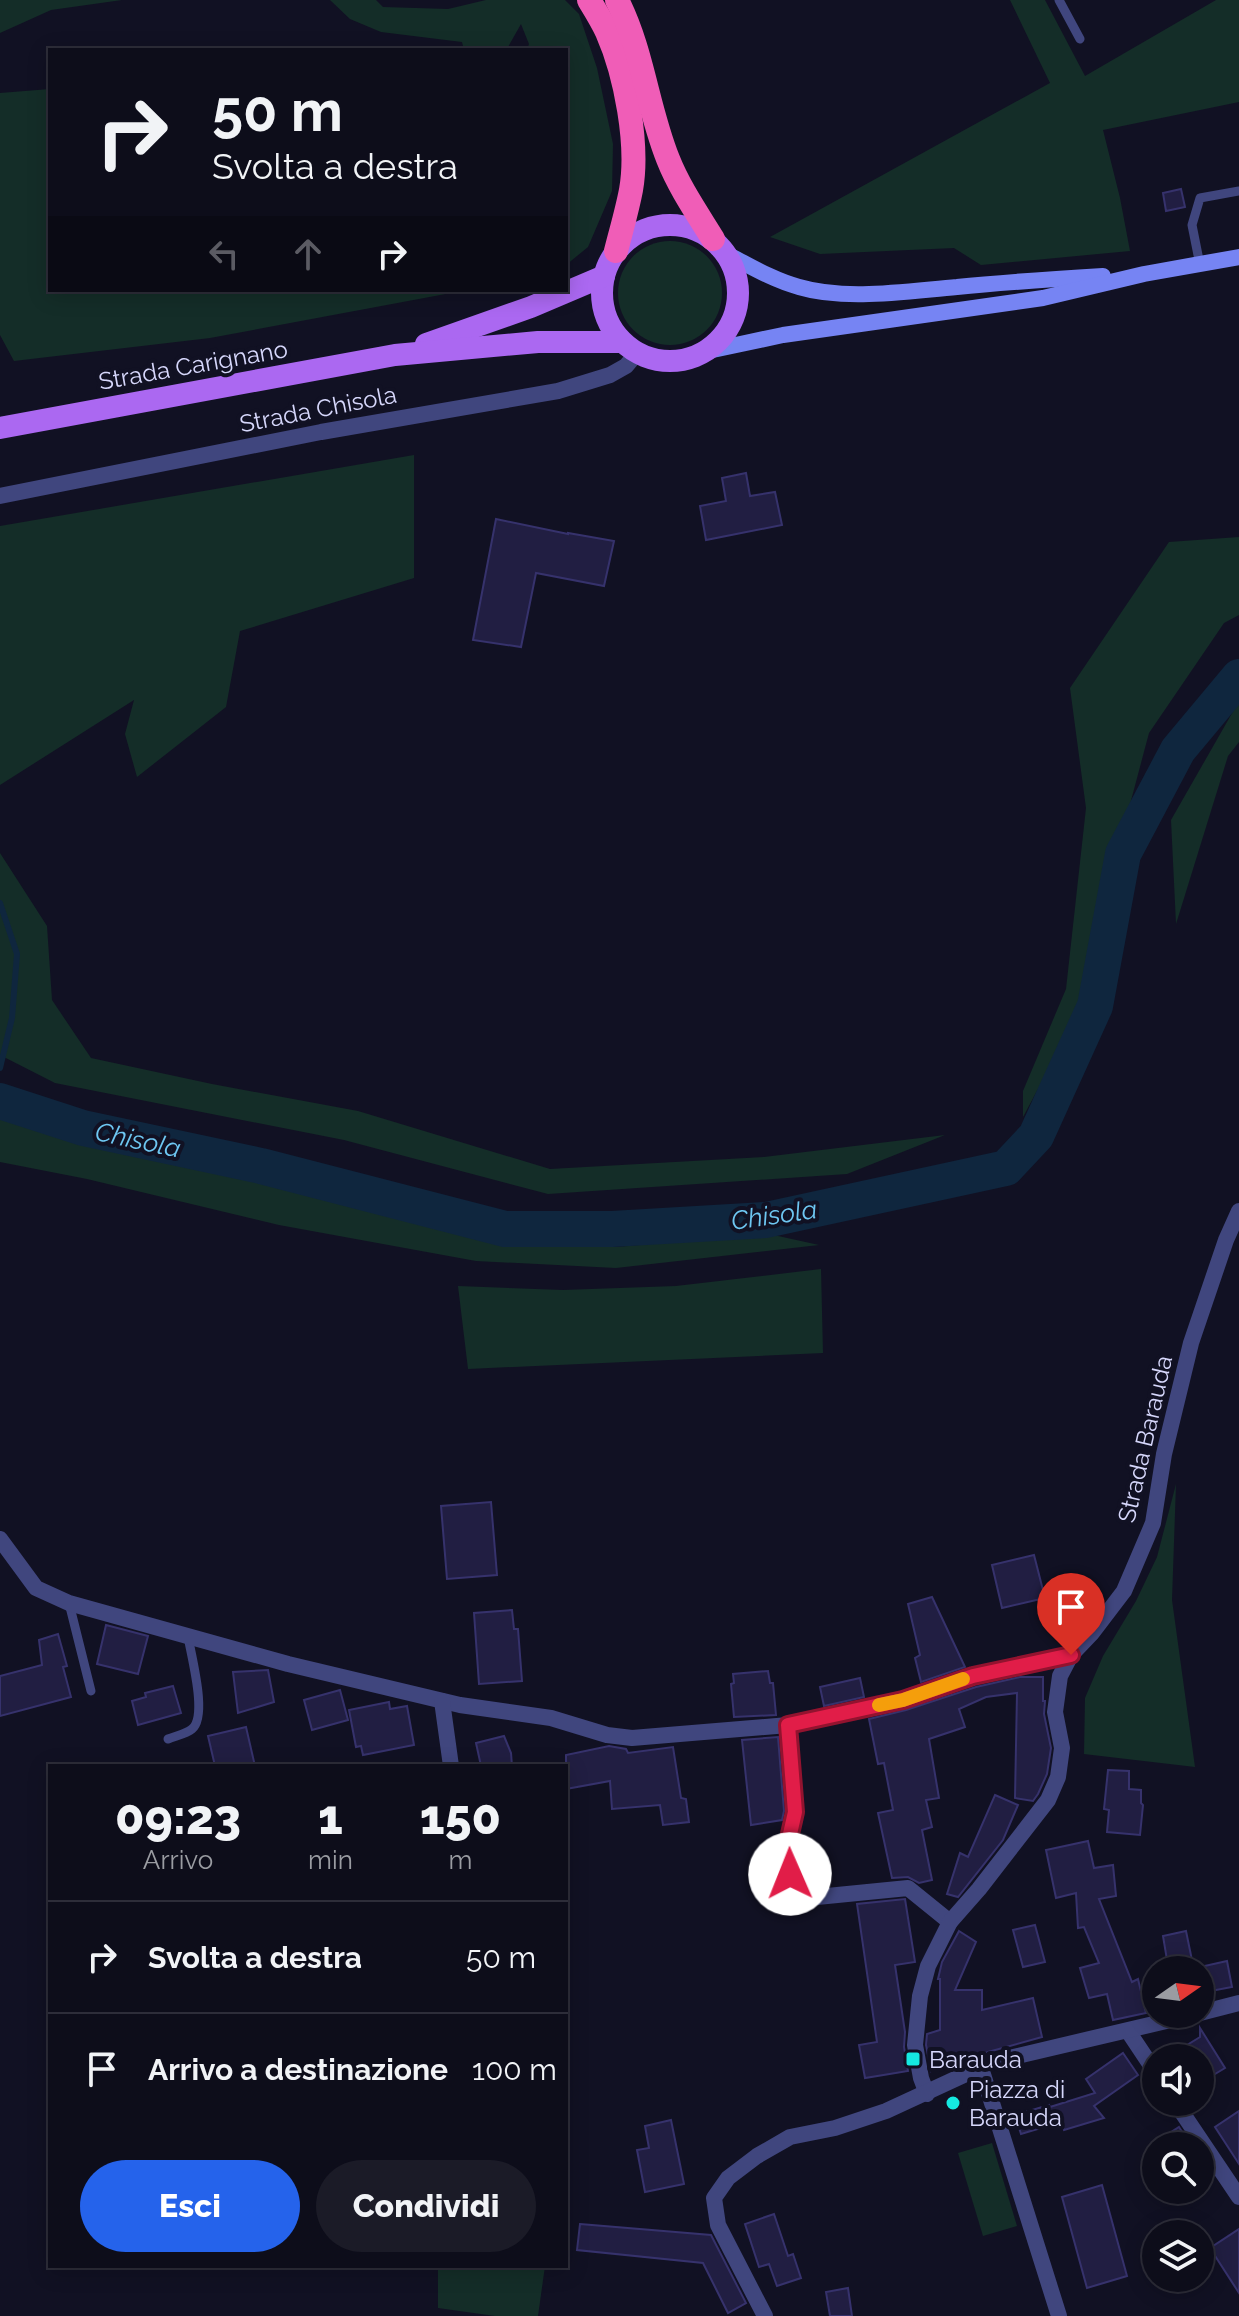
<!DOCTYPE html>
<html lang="it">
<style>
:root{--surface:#0d0d1a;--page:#1b1b27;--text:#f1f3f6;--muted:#9a9ca2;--line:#2d2d39;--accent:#2563eb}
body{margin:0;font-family:Raleway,sans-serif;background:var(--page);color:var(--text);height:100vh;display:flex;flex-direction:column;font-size:30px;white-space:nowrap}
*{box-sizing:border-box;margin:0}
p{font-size:26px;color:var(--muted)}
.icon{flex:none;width:44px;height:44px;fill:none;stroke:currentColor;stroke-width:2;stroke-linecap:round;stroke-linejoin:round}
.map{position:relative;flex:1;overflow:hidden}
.details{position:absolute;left:48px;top:1764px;width:520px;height:504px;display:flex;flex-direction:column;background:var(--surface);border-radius:0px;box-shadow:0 4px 20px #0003,0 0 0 2px var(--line)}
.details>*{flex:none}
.banner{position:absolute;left:48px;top:48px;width:520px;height:244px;border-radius:0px;box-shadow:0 4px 20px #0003,0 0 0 2px var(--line);background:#0d0d1a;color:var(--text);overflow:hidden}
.needle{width:52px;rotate:76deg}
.controls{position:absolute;left:1142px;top:1956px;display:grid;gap:16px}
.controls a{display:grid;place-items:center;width:72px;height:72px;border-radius:50%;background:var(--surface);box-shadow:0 4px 20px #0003,0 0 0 2px var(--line);font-size:40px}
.pin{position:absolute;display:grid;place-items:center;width:68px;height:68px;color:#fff;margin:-82px -34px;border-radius:50% 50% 50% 0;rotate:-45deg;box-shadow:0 0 8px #0007}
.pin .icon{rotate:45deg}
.me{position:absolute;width:88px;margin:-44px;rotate:359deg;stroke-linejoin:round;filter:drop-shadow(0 0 6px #0008)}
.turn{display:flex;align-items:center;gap:28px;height:168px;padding:0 32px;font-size:36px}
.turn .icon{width:104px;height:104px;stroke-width:2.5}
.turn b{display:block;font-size:56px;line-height:68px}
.lanes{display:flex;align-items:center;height:76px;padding:0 32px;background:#0003;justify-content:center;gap:40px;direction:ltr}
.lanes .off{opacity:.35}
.eta{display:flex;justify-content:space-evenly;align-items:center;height:136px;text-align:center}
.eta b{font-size:48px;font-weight:800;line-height:56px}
.button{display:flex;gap:16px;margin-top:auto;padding:16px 32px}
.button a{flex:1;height:92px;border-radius:48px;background:var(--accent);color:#fff;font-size:32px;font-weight:800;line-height:92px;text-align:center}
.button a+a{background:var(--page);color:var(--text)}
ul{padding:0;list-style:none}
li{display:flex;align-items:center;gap:24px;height:112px;padding:0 32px;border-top:2px solid var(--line)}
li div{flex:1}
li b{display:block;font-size:30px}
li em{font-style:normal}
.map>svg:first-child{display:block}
.green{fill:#142d28}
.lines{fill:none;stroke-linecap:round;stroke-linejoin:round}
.stream{stroke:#0f263e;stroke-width:6}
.river{stroke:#0f263e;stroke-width:36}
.building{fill:#211e42;stroke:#36326c;stroke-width:2}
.service{stroke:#40467e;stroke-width:9}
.minor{stroke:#40467e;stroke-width:16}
.secondary{stroke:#7684f3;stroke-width:16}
.primary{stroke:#ab68f1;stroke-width:22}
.motorway{stroke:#f05db7;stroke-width:24}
.route-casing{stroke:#92132f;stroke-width:20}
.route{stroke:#e11d48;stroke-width:14}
.slow{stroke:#f59e0b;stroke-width:14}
.poi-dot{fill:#15e9e1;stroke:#111123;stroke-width:3}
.labels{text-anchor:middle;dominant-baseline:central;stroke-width:8;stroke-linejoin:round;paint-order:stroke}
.street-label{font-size:24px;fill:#d6d7fb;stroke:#111123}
.poi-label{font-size:24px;fill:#d6d7fb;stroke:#111123;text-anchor:start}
.water-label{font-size:26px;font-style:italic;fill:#6ec7f2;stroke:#111123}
</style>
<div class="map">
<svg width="1239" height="2316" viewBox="0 0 1239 2316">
<rect width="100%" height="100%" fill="#111123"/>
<g class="green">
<path d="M0,0H122L51,10L0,33Z"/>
<path d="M330,0H376L383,7L448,9L486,0H565L579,14L597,68L613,144L612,191L588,247L566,265V50H527L529,44L521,24L508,47L503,50H464L462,42L381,32L350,19Z"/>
<path d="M1010,0H1045L1085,76L1216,0H1239V102L1103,130L1120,198L1130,251L981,265L954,248L820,254L770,237L1050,83Z"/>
<path d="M50,89V290H467L210,338L14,361L0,335V93Z"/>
<circle cx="670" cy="293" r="52"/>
<path d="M414,455V578L240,631L226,707L137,777L125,734L134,700L0,785V526Z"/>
<path d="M1239,537V615L1224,623L1149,733L1121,838L1085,1001L1023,1117V1091L1066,989L1086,808L1070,688L1169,542Z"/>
<path d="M1239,701V742L1228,756L1176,924L1171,820Z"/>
<path d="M0,853L47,926L52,1000L91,1058L212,1084L358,1111L550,1169L764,1157L945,1135L847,1174L548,1194L344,1140L55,1083L0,1055Z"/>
<path d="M0,1114L99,1145L294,1188L482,1240L616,1247L769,1234L819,1245L616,1268L476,1261L279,1225L87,1179L0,1162Z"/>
<path d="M821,1269L823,1353L468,1369L458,1286L563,1290L676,1286Z"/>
<path d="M1176,1484L1172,1600L1195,1767L1084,1754L1085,1698L1103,1656L1136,1601L1157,1557Z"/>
<path d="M992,2143L1017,2226L983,2236L958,2153Z"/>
<path d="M438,2266H545L538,2316H495L438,2308Z"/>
</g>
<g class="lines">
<path class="stream" d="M0,903L17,954L12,1018L0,1068"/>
<path class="river" d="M0,1101L83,1128L261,1166L505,1229H612L766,1220L1006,1168L1036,1136L1095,1006L1123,854L1178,750L1239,677"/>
</g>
<g class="building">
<path d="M1181,189L1185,207L1166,211L1163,193Z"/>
<path d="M746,473L750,496L775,492L782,525L706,540L700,506L726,501L722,478Z"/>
<path d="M496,519L568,534V533L614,541L604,586L536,573L521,647L473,640Z"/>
<path d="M491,1502L497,1575L447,1579L441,1506Z"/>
<path d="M1034,1555L1045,1598L1002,1608L992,1565Z"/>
<path d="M932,1597L965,1667L921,1682L915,1658L920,1655L908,1604Z"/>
<path d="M512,1610L514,1629H518L522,1681L479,1684L474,1613Z"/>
<path d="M106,1625L148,1636L138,1674L97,1664Z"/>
<path d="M58,1634L67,1666L63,1667L71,1697L0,1716V1676L42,1665L39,1640Z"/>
<path d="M268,1670L274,1702L238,1713L233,1672Z"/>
<path d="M768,1671L770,1683H773L776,1715L734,1717L731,1684L734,1683L733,1674Z"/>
<path d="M1020,1677H1043V1701H1045L1044,1714L1051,1748L1047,1774L1038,1794L1033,1801L1015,1798L1017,1693L986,1697L959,1709L965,1727L929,1739L939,1798L926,1800L932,1827L922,1830L932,1880L919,1883L908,1877L892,1878L878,1813L893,1810L884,1763L878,1764L869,1719L906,1710L976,1687Z"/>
<path d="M860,1678L864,1697L824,1706L820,1687Z"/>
<path d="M173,1686L181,1713L138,1725L132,1701L146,1697L145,1693Z"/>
<path d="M340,1690L348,1720L312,1730L304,1700Z"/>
<path d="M389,1702L390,1709L407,1706L414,1745L363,1755L361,1746L356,1747L349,1710Z"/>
<path d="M246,1727L255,1766H215L208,1736Z"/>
<path d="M504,1736L511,1753L512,1766H481L476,1743Z"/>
<path d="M778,1737L784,1811L782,1820L751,1825L742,1740Z"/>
<path d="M609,1746L626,1749L628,1753L673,1747L681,1798L686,1799L689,1822L663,1825L660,1805L612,1809L610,1781L566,1789V1755Z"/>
<path d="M1108,1770L1129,1771V1789L1141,1790V1803L1143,1805L1140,1835L1107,1832L1109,1810L1104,1809Z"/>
<path d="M995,1795L1018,1805L1003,1840L958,1897L947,1894L960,1853L968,1857Z"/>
<path d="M1088,1841L1094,1868L1113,1865L1116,1896L1099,1899L1132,1982L1138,1979L1146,2013L1113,2020L1107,1994L1089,1998L1080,1968L1099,1963L1084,1927L1078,1928L1076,1893L1056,1898L1046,1850Z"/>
<path d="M905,1899L915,1962L895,1965L905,2032L904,2047L908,2071L865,2078L859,2045L877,2042L857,1904Z"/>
<path d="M1035,1925L1045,1962L1023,1967L1013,1930Z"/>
<path d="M959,1931L976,1942L955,1990H982V2010L1033,1998L1042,2037L988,2052L950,2069L948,2064L931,2071L926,2045L927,2034L940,2030V1979H938L942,1962Z"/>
<path d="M1186,1931L1194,1970H1173L1171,1961L1167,1960L1163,1936Z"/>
<path d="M1227,1961L1232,1987L1200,1993V1967Z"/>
<path d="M1200,2028L1225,2068L1200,2083V2058H1166L1200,2037Z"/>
<path d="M1123,2053L1138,2075L1094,2106L1104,2118L1064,2130L1061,2122L1021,2134L1015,2115L1049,2105L1050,2107L1095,2093L1086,2079Z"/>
<path d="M1239,2111V2164L1215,2127Z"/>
<path d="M671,2120L684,2184L645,2192L637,2150L649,2148L645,2126Z"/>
<path d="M1179,2127L1191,2146H1150Z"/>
<path d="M1102,2185L1127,2276L1087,2288L1062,2197Z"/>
<path d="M774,2214L788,2256L793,2254L801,2278L777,2286L769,2264L759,2267L745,2224Z"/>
<path d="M580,2224L711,2235L746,2303L728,2313L703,2263L577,2250Z"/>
<path d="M1239,2229V2293L1210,2248Z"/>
<path d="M848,2288L852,2316H830L826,2292Z"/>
</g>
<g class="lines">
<g class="service">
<path d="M1059,0L1080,39"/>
<path d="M1200,265L1192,225L1200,198L1239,191"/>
<path d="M69,1603L91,1691"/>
<path d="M168,1739C175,1736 186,1734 192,1729C208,1716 191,1656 188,1636"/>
</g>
<g class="minor">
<path d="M0,496L321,432L558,391L610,375L626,366L637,353"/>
<path d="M0,1539L36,1588L69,1603L288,1664L460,1705L551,1718L607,1735L632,1738L788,1725L903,1700L973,1676L1071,1655"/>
<path d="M442,1701L451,1766"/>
<path d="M788,1725L795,1812L790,1834V1874L794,1887L807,1898L908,1888L950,1922"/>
<path d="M1200,2013L1239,2003"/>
<path d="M1128,2031L1156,2073"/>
<path d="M981,2068L1059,2316"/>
<path d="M927,2094L921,2078L915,2045L920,1996L928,1966L950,1922L979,1889L1048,1800L1058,1777L1062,1748L1055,1712L1060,1676L1071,1655L1092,1633L1124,1591L1153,1523L1164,1454L1191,1343L1226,1240L1239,1211"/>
<path d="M1175,2102L1239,2197"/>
<path d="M765,2316L718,2225L714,2198L728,2178L757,2156L790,2137L835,2128L886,2111L992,2062L1196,2014"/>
</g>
<g class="secondary">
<path d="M727,254C750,266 773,280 799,287C846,301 908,291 957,287C1005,282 1054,279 1103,276"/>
<path d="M708,351L783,335L1043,298L1144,274L1239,257"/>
</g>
<g class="primary">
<circle cx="670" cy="293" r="68"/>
<path d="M426,344L531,307L604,276"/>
<path d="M0,428L395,355L538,342H622"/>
</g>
<g class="motorway">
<path d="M589,0C595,10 602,21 607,32C626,75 639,145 631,190C627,211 621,231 616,251"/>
<path d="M617,0C643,51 647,107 668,159C679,187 697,213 713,239"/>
</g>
</g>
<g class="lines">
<g class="route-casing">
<path id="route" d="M790,1874V1834L795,1812L788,1725L903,1700L973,1676L1071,1655"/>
</g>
<use href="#route" class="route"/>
<path class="slow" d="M879,1705L903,1700L963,1679"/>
</g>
<g class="poi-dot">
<rect x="905" y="2051" width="16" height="16" rx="4"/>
<circle cx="953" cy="2103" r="8"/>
</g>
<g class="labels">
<g class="street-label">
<text transform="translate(193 365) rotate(-10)">Strada Carignano</text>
<text transform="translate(318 409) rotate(-11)">Strada Chisola</text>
<text transform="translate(1145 1439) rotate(-77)">Strada Barauda</text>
</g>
<g class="poi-label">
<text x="929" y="2059">Barauda</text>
<text x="969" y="2089">Piazza di<tspan x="969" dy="28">Barauda</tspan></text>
</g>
<g class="water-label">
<text transform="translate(138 1140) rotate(12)">Chisola</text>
<text transform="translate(774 1215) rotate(-8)">Chisola</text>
</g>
</g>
</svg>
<div class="controls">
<a><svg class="needle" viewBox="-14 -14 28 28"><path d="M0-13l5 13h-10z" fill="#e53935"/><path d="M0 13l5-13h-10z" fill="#9a9ca2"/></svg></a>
<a><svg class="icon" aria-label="sound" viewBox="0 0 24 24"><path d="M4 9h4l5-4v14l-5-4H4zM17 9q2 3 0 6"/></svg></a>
<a><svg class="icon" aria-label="search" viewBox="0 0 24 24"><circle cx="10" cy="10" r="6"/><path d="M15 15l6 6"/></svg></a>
<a><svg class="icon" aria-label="layers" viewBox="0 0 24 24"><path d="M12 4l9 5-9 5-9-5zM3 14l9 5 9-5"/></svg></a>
</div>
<div class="pin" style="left:1071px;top:1655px;background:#d93025"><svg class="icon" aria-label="arrive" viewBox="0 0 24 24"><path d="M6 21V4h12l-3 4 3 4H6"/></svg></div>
<svg class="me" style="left:790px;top:1874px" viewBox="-20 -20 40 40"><circle r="19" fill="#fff"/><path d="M0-13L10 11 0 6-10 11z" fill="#e11d48"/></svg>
<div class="banner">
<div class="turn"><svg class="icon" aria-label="right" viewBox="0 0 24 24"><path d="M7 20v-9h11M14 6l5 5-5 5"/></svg><div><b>50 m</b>Svolta a destra</div></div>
<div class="lanes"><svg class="icon off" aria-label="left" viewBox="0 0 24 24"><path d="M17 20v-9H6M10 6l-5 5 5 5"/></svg><svg class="icon off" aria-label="ahead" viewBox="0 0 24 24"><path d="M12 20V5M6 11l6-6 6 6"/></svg><svg class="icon" aria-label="right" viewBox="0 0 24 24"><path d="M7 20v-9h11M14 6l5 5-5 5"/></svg></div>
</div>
<section class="details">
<div class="eta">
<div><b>09:23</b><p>Arrivo</p></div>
<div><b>1</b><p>min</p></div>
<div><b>150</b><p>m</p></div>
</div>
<ul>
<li><svg class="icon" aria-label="right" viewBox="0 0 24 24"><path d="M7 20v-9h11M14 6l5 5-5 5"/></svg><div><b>Svolta a destra</b></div><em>50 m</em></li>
<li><svg class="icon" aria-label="arrive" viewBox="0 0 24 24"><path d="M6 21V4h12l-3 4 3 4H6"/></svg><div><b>Arrivo a destinazione</b></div><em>100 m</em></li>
</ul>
<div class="button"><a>Esci</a><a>Condividi</a></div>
</section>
</div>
